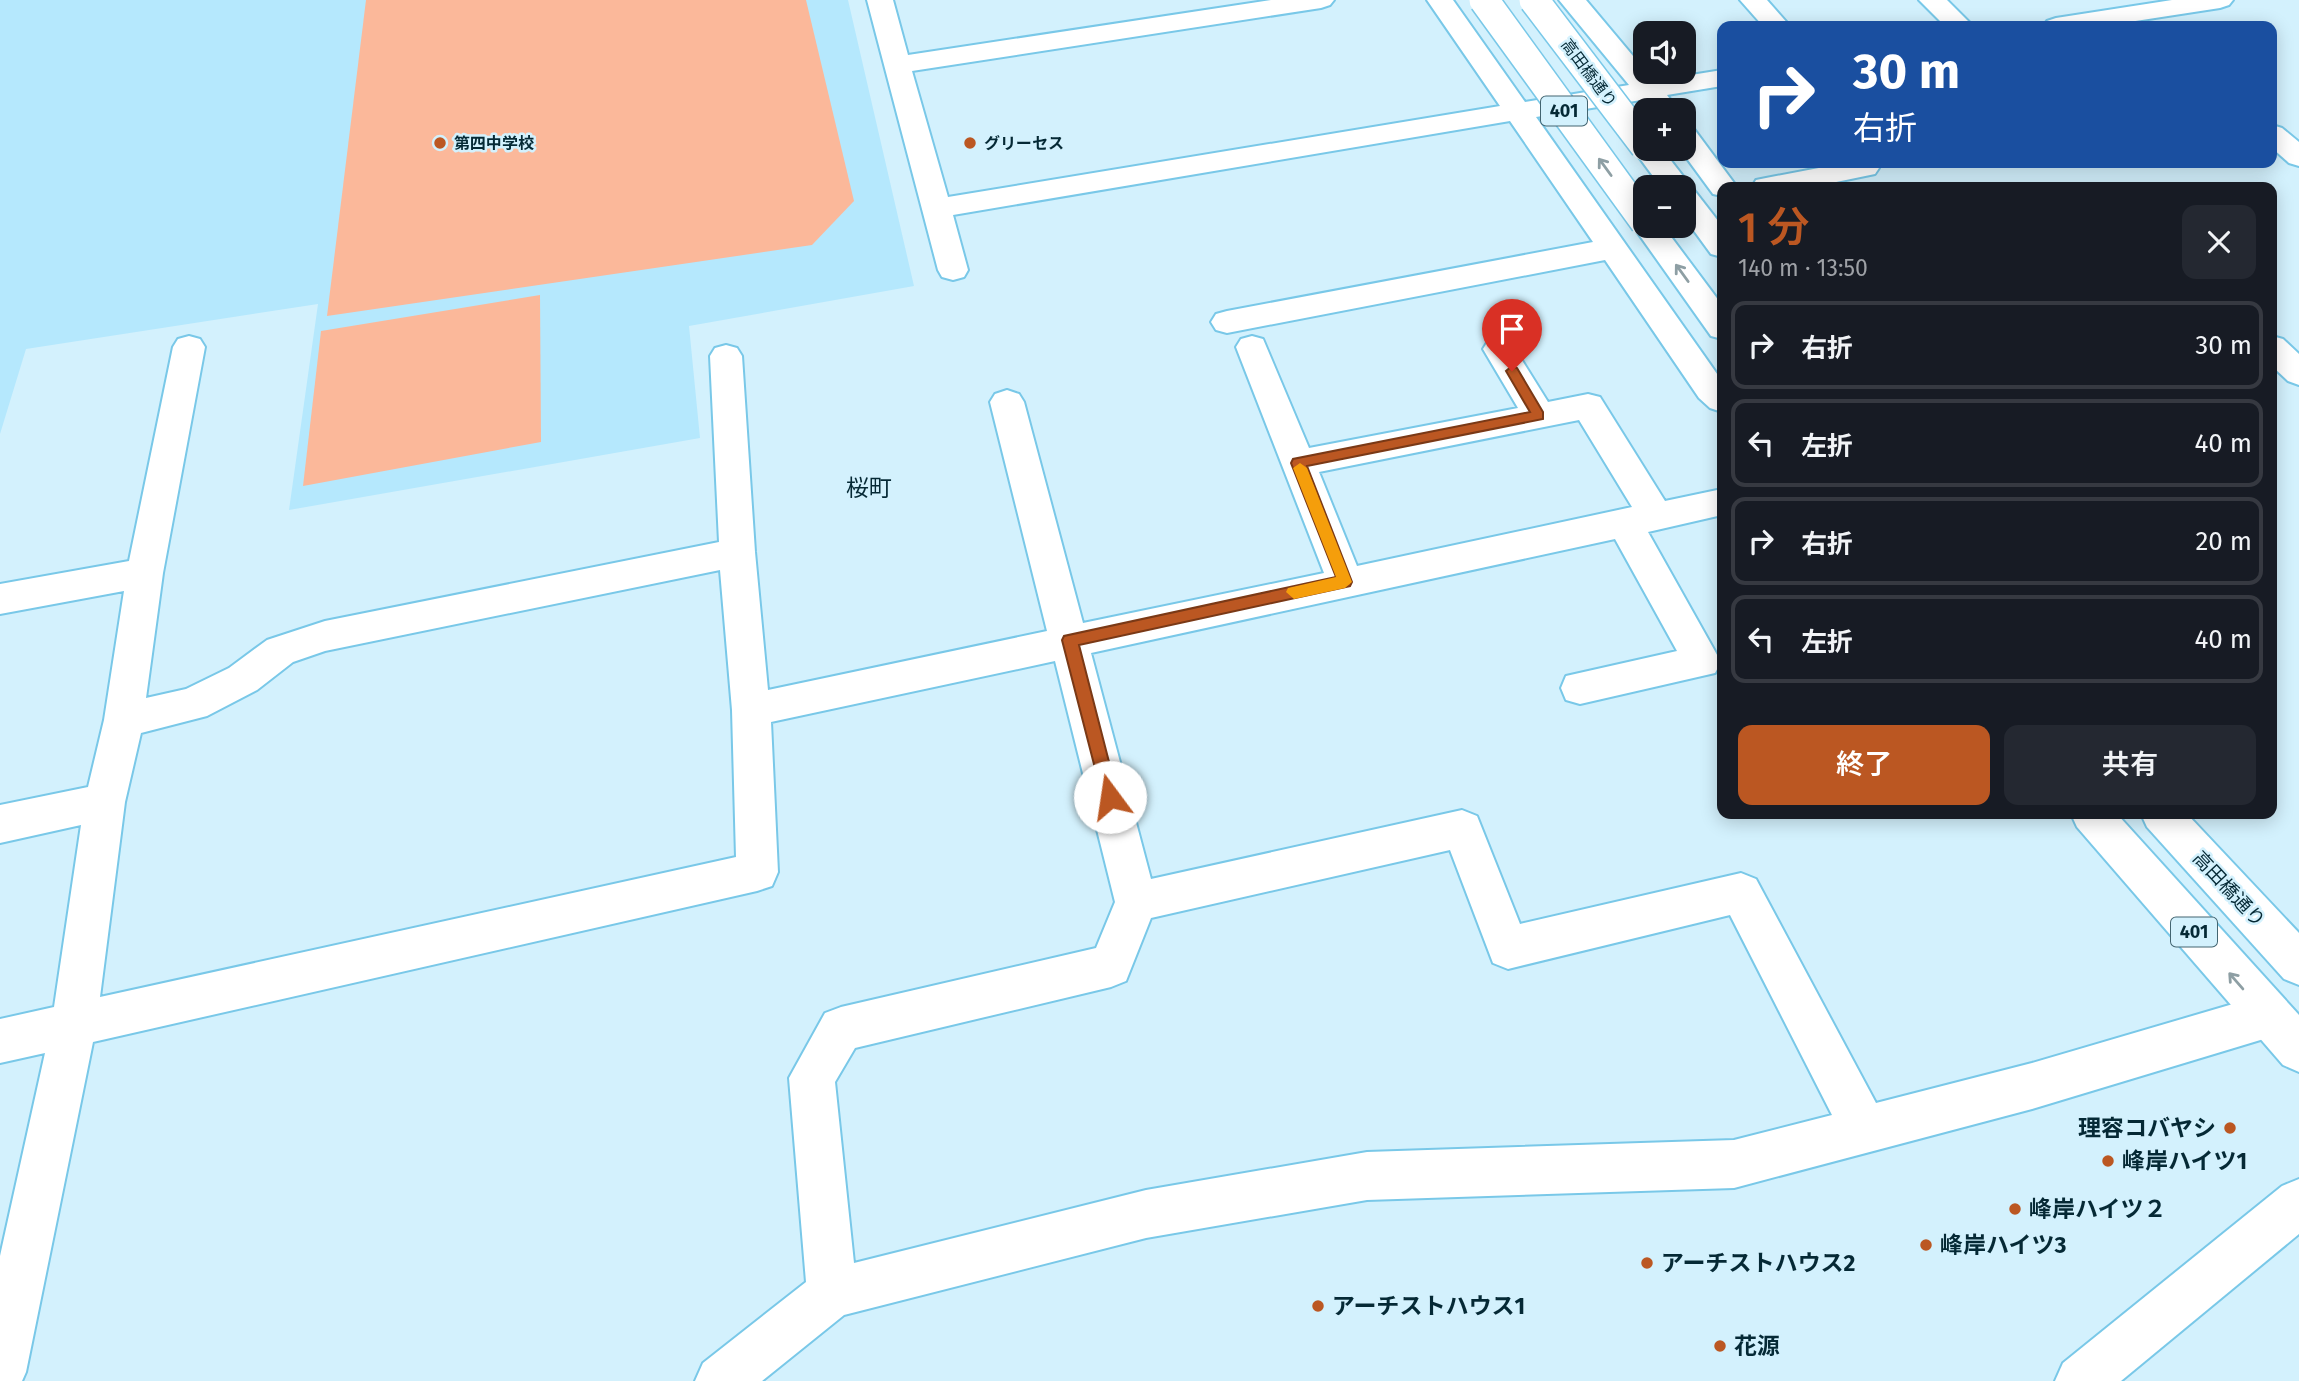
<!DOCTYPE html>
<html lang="ja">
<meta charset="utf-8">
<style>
:root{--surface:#171b24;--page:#242831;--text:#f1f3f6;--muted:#9ea1a6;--line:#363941;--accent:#bb5722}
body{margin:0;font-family:"Fira Sans","Noto Sans JP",sans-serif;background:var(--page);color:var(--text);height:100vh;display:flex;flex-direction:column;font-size:26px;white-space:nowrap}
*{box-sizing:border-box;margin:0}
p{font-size:23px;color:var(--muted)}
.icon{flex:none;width:38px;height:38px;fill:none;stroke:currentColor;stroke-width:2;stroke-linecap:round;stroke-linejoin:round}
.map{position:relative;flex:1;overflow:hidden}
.sheet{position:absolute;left:1717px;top:182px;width:560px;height:637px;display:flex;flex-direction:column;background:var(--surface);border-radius:14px;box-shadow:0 4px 18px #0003}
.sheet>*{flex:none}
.hud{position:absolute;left:1717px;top:21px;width:560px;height:147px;border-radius:14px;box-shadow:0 4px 18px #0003;background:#1a4fa0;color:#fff;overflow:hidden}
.tools{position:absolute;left:1633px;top:21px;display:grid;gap:14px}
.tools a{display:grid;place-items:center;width:63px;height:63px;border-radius:14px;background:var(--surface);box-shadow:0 4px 18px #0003;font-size:35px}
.pin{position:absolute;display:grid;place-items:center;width:60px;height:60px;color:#fff;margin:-72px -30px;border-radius:50% 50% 50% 0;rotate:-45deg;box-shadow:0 0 7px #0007}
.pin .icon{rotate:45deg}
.me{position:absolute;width:77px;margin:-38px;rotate:346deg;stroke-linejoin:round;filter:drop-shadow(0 0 5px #0008)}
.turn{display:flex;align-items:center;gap:24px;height:147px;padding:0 21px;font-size:32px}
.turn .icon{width:91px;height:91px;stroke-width:2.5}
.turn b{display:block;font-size:49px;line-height:60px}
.round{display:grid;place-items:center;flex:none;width:74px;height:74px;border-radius:14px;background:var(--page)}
.summary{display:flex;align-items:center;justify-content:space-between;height:119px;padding:0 21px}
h1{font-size:42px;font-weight:600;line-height:52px;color:var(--accent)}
.button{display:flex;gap:14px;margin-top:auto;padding:14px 21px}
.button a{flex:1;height:80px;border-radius:14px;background:var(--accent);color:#fff;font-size:28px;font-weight:600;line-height:80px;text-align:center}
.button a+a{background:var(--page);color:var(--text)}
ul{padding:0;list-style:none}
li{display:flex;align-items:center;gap:21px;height:88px;margin:0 14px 10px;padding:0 7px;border:4px solid var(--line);border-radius:14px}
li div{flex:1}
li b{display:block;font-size:26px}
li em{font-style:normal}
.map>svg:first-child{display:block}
.built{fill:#b5e8fd}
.green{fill:#fbb89a}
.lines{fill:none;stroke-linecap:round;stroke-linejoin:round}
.minor-casing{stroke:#79c8e8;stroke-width:4}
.highway-casing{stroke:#79c8e8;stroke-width:4}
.minor{fill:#fff;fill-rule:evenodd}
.highway{fill:#fff;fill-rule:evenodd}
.highway-bridge-casing{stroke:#79c8e8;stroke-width:32;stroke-linecap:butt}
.highway-bridge{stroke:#fff;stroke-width:29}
.oneway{stroke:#8e9fa4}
.route{fill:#bb5722;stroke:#7a3916;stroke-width:2}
.slow{fill:#f59e0b}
.poi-dot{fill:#bb5722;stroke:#d3f1fd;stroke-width:2.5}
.labels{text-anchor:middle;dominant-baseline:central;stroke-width:5;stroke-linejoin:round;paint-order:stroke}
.far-street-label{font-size:16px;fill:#052935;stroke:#d3f1fd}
.far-poi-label{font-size:16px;font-weight:bold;fill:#052935;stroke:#d3f1fd;text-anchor:start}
.shield{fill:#d3f1fd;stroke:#436571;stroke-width:2}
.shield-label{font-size:18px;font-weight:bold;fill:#052935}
.street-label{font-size:19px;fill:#052935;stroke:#d3f1fd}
.quarter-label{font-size:23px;fill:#052935;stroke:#d3f1fd}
.near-poi-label{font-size:23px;font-weight:bold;fill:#052935;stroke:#d3f1fd;text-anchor:start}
</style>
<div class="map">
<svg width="2299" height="1381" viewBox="0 0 2299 1381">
<rect width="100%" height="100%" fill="#d3f1fd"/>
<path class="built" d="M0,0H848L914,286L689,326L700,438L289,510L318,304L26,349L0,434Z"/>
<g class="green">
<path d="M366,0H806L854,201L812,245L327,316Z"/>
<path d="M540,295L541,442L303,486L321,331Z"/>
</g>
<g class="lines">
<g class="minor-casing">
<g id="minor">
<path d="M867,0H893L908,55L1271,0H1334L1330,5L1321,8L912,71L948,197L1500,106L1427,0H1453L1525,102L1629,85L1559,0H1586L1654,81L1722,70V86L1667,95L1675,106L1672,110H1650L1641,100L1536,117L1722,381V412L1710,408L1699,398L1605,260L1227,333L1216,330L1211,322L1216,314L1227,311L1593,242L1510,121L953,215L968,270L964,277L953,280L942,277L938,270Z"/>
<path d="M1740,0H1767L1790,26H1763Z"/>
<path d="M1919,0H1947L1973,26H1945Z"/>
<path d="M2172,0H2233L2229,5L2220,8L2103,26H2043L2047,21L2056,18Z"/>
<path d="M2272,125L2282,128L2299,142V166L2289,163L2272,148Z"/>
<path d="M1684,126L1694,129L1737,187H1722V196L1713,194L1680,149H1684Z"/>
<path d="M1845,163H1876L1879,168L1875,174L1812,187H1752L1756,180L1766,178Z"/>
<path d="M189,336L200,339L205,347L163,573L146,698L186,689L229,668L267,640L325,621L719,542L710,356L715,348L726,345L737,348L742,356L755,552L768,690L1047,631L990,402L995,394L1007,390L1019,394L1024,402L1083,623L1324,573L1236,347L1241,339L1252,336L1263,339L1309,448L1518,408L1483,349L1488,341L1499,338L1510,341L1548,402L1588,394L1600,397L1665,501L1722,489V515L1648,532L1721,662L1715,673L1580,704L1566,700L1561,688L1566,676L1677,651L1615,539L1091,653L1151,879L1462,810L1477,816L1520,924L1741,873L1756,879L1876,1103L2032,1063L2267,994L2283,1000L2289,1016L2283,1032L2267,1038L2032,1109L1734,1188L1367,1200L1146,1238L844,1315L762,1381H695L703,1363L806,1282L789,1078L825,1013L841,1007L1096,948L1115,902L1055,661L771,722L778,872L772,886L757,891L93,1042L26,1372L22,1381H0V1256L45,1053L0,1063V1019L54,1007L81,825L0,843V805L88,787L104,720L124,591L0,614V584L129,561L173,347L178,339ZM1579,420L1632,507L1357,566L1319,472ZM720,570L732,710L736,857L100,997L125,802L141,733L207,716L257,690L293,662L325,651ZM1450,850L1493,963L1508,969L1730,915L1832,1115L1734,1140L1367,1152L1146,1190L854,1263L835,1082L855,1048L1111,987L1126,981L1151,918Z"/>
<path d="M2272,336L2283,339L2299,354V385L2288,381L2272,366Z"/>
<path d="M2299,1179V1234L2121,1381H2055L2063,1363L2282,1186Z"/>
</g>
</g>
<g class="highway-casing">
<g id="highway">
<path d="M1645,141V149H1662L1686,180L1689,189L1694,190L1722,226V257L1711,254L1684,217V187H1661L1633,149L1637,143Z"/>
<path d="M1645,217V226H1663L1722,305V339L1711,336L1633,226L1638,219Z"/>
<path d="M2071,814H2117L2299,1015V1072L2283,1065L2077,827Z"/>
<path d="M2141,814H2187L2299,933V985L2284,979L2147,827Z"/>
</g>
</g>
<use href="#minor" class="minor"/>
<use href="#highway" class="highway"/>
<g class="highway-bridge-casing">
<g id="highway-bridge">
<path d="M1484,0L1645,222"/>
<path d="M1534,0L1645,146"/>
</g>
</g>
<use href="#highway-bridge" class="highway-bridge"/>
</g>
<defs><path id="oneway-shaft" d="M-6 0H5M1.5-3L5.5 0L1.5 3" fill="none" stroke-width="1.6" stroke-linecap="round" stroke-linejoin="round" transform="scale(1.75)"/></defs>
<g class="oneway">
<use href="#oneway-shaft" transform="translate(1605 167) rotate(-126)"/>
<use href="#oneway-shaft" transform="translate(1682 273) rotate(-126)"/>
<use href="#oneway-shaft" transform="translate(2236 981) rotate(-131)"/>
</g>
<path class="route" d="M1512,366L1517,368L1543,412V419L1307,466L1352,582L1350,586L1079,645L1118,797L1116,803L1110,805L1104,803L1062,640L1064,636L1336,577L1291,463L1293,459L1530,412L1506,371Z"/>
<path class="slow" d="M1300,463L1307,468L1352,582L1345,588L1294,599L1286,592L1288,588L1336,577L1293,468Z"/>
<g class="poi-dot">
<circle cx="440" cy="143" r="7"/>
<circle cx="970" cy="143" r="7"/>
<circle cx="2230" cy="1128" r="7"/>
<circle cx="2108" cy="1161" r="7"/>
<circle cx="2015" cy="1209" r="7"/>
<circle cx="1926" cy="1245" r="7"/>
<circle cx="1647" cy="1263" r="7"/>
<circle cx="1318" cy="1306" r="7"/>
<circle cx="1720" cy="1346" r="7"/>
</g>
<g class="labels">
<g class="far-street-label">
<text transform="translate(1589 73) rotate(53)">高田橋通り</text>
</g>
<g class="far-poi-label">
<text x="454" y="143">第四中学校</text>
<text x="984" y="143">グリーセス</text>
</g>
<g class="shield">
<rect x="1541" y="96.5" width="46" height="29" rx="5"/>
<rect x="2171" y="917.5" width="46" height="29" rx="5"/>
</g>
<g class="shield-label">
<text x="1564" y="111">401</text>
<text x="2194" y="932">401</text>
</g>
<g class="street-label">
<text transform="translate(2229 889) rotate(47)">高田橋通り</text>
</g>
<g class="quarter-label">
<text x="869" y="488">桜町</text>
</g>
<g class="near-poi-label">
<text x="2216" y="1128" text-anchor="end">理容コバヤシ</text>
<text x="2122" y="1161">峰岸ハイツ1</text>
<text x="2029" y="1209">峰岸ハイツ２</text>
<text x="1940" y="1245">峰岸ハイツ3</text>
<text x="1661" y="1263">アーチストハウス2</text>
<text x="1332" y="1306">アーチストハウス1</text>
<text x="1734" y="1346">花源</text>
</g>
</g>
</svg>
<div class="tools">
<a><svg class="icon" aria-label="sound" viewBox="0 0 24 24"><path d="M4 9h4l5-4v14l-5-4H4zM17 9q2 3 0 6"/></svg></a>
<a>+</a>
<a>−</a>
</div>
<div class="pin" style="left:1512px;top:371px;background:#d93025"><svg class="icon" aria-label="arrive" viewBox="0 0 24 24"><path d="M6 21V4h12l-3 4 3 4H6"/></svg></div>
<svg class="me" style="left:1110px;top:797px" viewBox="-20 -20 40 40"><circle r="19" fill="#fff"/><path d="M0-13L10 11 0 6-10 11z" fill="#bb5722"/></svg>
<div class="hud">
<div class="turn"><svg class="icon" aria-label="right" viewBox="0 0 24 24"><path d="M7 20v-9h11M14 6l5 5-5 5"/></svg><div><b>30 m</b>右折</div></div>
</div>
<section class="sheet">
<div class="summary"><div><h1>1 分</h1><p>140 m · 13:50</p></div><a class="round"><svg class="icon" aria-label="close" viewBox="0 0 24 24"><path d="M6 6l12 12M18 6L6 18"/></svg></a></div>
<ul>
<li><svg class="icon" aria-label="right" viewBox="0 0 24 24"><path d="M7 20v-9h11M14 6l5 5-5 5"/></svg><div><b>右折</b></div><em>30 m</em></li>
<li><svg class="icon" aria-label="left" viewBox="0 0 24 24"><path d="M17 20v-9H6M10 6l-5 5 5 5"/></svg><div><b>左折</b></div><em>40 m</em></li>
<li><svg class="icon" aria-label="right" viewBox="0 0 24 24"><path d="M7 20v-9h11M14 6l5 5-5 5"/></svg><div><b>右折</b></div><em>20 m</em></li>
<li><svg class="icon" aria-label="left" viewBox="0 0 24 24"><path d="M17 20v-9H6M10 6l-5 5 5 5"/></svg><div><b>左折</b></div><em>40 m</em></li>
</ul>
<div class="button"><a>終了</a><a>共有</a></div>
</section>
</div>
